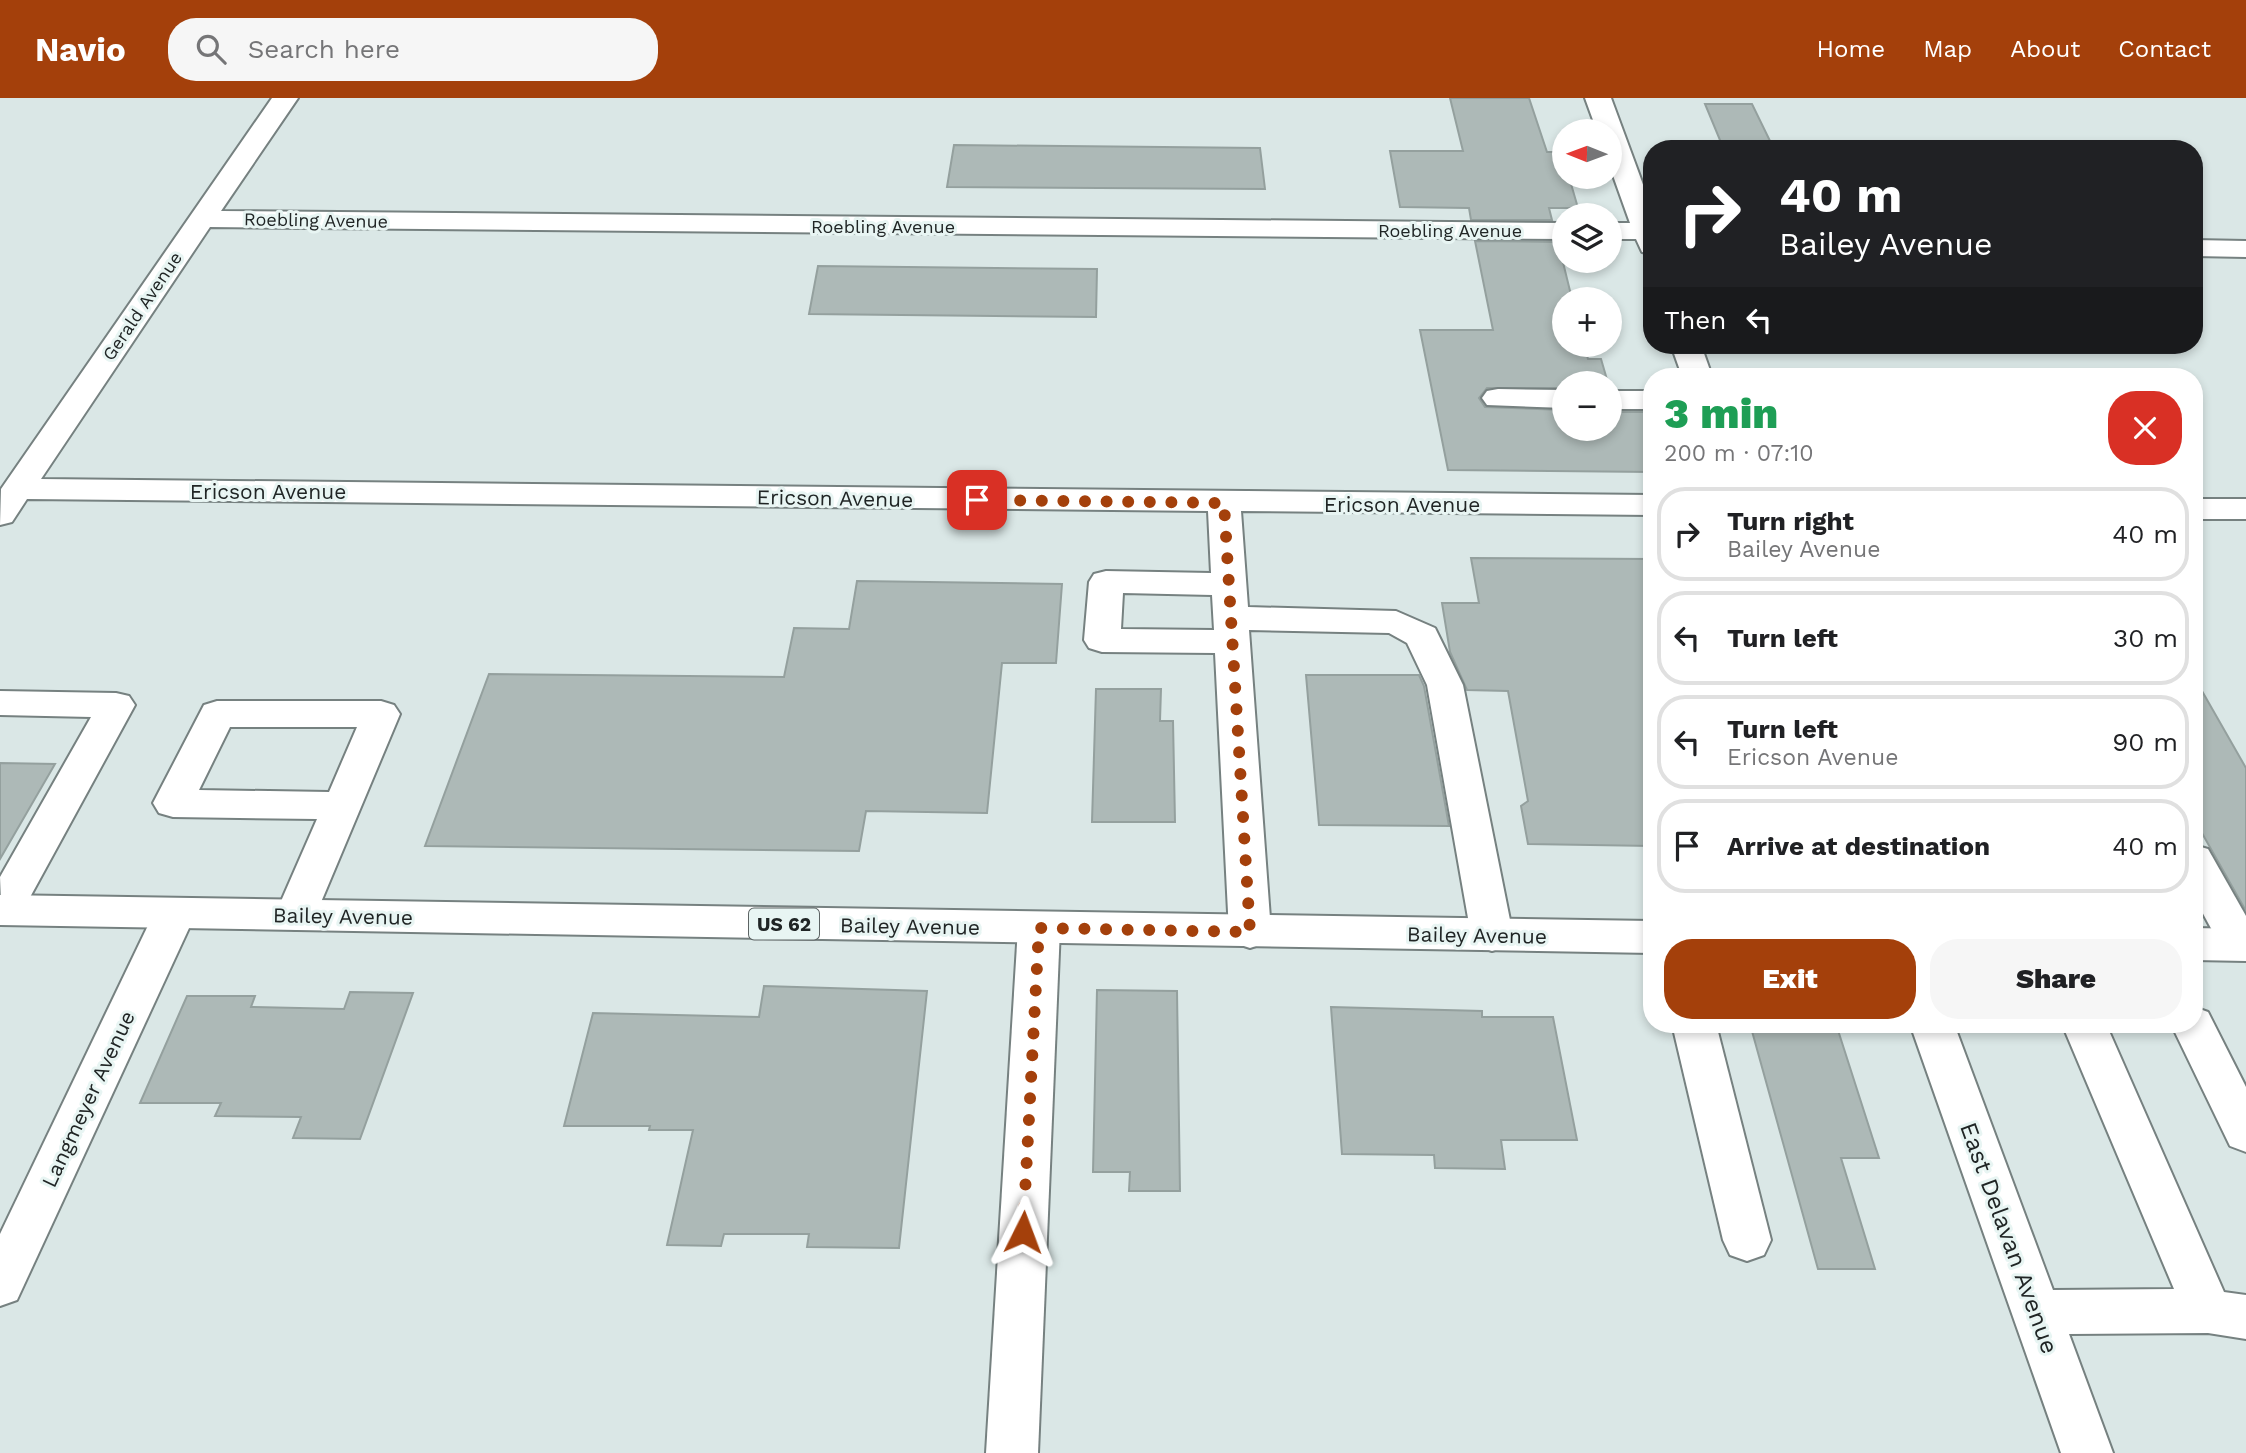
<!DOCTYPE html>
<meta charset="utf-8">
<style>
:root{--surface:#fff;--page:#f6f6f6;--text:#202124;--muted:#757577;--line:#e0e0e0;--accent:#a4400b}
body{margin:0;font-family:"Work Sans",sans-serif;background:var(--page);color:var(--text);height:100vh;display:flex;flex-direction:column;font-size:26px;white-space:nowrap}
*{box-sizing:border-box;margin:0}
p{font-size:23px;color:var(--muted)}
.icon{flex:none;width:38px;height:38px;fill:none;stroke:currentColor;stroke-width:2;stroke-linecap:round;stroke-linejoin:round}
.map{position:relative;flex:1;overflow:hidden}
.drawer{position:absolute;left:1643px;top:270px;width:560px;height:665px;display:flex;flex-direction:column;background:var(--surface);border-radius:28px;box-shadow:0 4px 10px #0003}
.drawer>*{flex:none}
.hud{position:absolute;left:1643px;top:42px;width:560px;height:214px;border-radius:28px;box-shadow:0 4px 10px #0003;background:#202124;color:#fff;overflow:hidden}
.needle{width:46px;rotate:271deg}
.tools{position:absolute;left:1552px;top:21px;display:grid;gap:14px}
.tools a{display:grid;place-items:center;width:70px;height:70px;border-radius:50%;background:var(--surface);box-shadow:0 4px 10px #0003;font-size:35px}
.pin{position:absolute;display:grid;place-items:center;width:60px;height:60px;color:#fff;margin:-30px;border-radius:14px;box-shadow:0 4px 10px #0006}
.me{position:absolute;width:77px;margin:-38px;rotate:3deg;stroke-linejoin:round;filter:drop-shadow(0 0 5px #0008)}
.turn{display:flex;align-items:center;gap:24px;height:147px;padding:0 21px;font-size:32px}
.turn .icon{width:91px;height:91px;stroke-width:2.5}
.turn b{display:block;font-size:49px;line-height:60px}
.then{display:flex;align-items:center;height:66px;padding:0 21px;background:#0003;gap:14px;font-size:26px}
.round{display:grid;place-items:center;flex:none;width:74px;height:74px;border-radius:28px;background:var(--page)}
.overview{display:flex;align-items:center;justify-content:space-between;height:119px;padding:0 21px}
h1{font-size:42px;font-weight:800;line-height:52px;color:#1e9e55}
.button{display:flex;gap:14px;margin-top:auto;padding:14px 21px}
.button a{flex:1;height:80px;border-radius:28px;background:var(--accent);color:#fff;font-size:28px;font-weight:800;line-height:80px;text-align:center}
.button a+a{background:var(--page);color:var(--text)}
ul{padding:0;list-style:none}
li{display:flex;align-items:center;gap:21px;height:94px;margin:0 14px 10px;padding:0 7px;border:4px solid var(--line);border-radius:28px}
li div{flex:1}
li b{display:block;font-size:26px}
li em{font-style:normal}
header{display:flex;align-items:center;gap:42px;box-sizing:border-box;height:98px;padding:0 35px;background:var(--accent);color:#fff}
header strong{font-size:33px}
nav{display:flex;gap:38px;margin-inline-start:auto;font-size:24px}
.search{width:490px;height:63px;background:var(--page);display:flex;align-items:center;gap:18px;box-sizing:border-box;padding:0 24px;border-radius:28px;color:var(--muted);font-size:26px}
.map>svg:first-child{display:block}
.building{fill:#adb9b7;stroke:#94a09e;stroke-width:2}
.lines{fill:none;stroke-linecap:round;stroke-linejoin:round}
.minor-casing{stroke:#768180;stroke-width:4}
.major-casing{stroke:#768180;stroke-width:4}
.minor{fill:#fff;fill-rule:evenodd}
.major{fill:#fff;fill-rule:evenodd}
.route{stroke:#a4400b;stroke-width:12;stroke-dasharray:0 21.6}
.labels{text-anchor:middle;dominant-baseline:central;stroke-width:6;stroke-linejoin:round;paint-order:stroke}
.far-street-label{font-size:18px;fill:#202525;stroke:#e8f5f3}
.shield{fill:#e8f5f3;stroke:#5c6363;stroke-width:2}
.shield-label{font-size:19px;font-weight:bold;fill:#202525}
.street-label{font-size:21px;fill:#202525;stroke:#e8f5f3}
.near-street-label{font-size:24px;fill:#202525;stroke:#e8f5f3}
</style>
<header>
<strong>Navio</strong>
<div class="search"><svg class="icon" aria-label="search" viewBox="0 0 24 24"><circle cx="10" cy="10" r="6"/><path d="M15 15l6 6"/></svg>Search here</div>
<nav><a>Home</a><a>Map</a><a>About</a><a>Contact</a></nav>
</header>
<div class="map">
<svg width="2246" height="1355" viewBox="0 0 2246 1355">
<rect width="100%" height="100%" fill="#dae7e6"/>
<g class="building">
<path d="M1450,0H1529L1547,54H1561L1564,79H1569L1578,110H1549L1552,122H1471L1469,110L1400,109L1390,53H1463Z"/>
<path d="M1705,6H1752L1772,47H1722Z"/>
<path d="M954,47L1260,50L1265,91L947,89Z"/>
<path d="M1475,143L1558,144L1572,201H1564V247H1584L1588,261H1601L1608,285H1564V290H1487L1479,300L1485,309L1564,312V331H1610V314H1646L1652,334V374L1448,372L1420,232H1493Z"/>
<path d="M818,168L1097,171L1096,219L809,216Z"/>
<path d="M1471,460L1652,461V748L1528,746L1521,708L1528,703L1508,593L1467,592L1450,554L1442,505H1479Z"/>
<path d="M857,483L1062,486L1056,565H1002L987,715L866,713L859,753L425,748L489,576L784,579L794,530L849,531Z"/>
<path d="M1306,577H1419L1424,588L1449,728L1319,727Z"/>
<path d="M2194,579L2246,670V813L2194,721Z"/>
<path d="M1096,591H1161L1160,623H1173L1175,724H1092Z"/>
<path d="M0,665L55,666L0,761Z"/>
<path d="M764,888L927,893L899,1150L807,1149L809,1136H724L721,1148L667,1147L693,1032H649L650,1028H564L593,915L759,919Z"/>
<path d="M1097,892L1177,893L1180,1093H1129L1130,1074H1093Z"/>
<path d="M350,894L413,895L360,1041L293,1040L301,1019L215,1018L221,1005H140L187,898H255L251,909L344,911Z"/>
<path d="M1331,909L1482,913V919H1553L1577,1042H1501L1505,1071L1435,1070L1434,1057L1342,1056Z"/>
<path d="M1750,926H1836L1879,1060H1841L1875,1171H1818Z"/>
</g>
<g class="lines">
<g class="minor-casing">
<g id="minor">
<path d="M272,0H298L221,113L1564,125V141L210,129L41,381L1652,397V417L1241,413L1248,509L1396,513L1435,530L1463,587L1513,837L1507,848L1492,853L1477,848L1471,837L1427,587L1407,545L1389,535L1249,532L1271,834L1265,845L1250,850L1235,845L1229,834L1215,555L1102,554L1089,550L1084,542L1089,484L1094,476L1106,473L1211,475L1208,413L27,401L12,424L0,427L1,391ZM1123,495L1212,497L1214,532L1121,531Z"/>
<path d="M1585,0H1611L1652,111V156L1642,154L1636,141H1610V125H1630L1610,69V33H1597Z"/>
<path d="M2194,142L2246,143V159L2194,158Z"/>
<path d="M1671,247H1701L1712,278H1682Z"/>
<path d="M1498,291L1564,292V310L1487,307L1482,300L1487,293Z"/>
<rect x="1610" y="293" width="42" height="18"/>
<rect x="2194" y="401" width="52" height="20"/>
<path d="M0,593L116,595L129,598L135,607L17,823L2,827L0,779L91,619L0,617Z"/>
<path d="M217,603H381L394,607L400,616L311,828L296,832L281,828L275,817L317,721L173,719L159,715L153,705L204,607ZM230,629H357L329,694L199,692Z"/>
<path d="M2194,747L2208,751L2246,818V861L2226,858L2194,799Z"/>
<path d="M175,800L190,804L196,815L17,1202L0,1208V1136L154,815L160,804Z"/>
<path d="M1039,814L1054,819L1060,830L1038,1355H986L1018,830L1024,819Z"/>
<path d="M2194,909L2208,914L2246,989V1054L2230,1048L2171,926H2194Z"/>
<path d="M1672,926H1716L1771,1142L1764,1157L1747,1163L1730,1157L1723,1142Z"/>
<path d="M1910,926H1954L2053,1192L2174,1191L2062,926H2106L2224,1194L2246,1197V1241L2208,1235L2069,1236L2113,1355H2061Z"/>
</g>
</g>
<g class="major-casing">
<g id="major">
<path d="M0,797L1652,823V855L0,827Z"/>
<path d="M2194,830L2246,831V863L2194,862Z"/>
</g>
</g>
<use href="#minor" class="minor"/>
<use href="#major" class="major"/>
</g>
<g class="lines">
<path class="route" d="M977,402L1224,405L1250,834L1039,830L1023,1134"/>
</g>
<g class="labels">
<g class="far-street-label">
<text transform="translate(316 122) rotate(1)">Roebling Avenue</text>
<text x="883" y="128">Roebling Avenue</text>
<text x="1450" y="132">Roebling Avenue</text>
<text transform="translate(142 208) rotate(-56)">Gerald Avenue</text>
</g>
<rect class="shield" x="749" y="810.5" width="70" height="31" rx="5"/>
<g class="shield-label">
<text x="784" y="826">US 62</text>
</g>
<g class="street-label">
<text x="268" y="393">Ericson Avenue</text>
<text transform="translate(835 400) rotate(1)">Ericson Avenue</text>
<text x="1402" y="406">Ericson Avenue</text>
<text transform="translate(343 818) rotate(1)">Bailey Avenue</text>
<text transform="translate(910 828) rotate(1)">Bailey Avenue</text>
<text transform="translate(1477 837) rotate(1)">Bailey Avenue</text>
<text transform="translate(88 1001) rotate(-65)">Langmeyer Avenue</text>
</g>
<g class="near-street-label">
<text transform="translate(2009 1140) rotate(70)">East Delavan Avenue</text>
</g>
</g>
</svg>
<div class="tools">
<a><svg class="needle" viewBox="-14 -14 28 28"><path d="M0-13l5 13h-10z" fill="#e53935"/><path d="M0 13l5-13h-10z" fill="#757577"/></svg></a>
<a><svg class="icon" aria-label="layers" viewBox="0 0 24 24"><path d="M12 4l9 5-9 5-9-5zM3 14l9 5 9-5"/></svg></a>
<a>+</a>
<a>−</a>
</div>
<div class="pin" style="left:977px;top:402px;background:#d93025"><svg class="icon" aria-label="arrive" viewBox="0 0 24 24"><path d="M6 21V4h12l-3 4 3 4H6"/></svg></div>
<svg class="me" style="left:1023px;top:1134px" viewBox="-20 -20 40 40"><path d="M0-17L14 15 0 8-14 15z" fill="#a4400b" stroke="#fff" stroke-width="4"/></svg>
<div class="hud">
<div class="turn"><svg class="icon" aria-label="right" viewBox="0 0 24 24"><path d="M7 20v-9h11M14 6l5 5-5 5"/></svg><div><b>40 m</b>Bailey Avenue</div></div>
<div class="then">Then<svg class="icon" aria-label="left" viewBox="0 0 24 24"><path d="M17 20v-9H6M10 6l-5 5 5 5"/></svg></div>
</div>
<section class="drawer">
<div class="overview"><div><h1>3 min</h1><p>200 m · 07:10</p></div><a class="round" style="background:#d93025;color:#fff"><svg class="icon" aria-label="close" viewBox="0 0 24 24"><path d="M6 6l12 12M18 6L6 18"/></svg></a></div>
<ul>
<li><svg class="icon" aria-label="right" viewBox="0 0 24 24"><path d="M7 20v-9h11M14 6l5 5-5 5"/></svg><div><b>Turn right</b><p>Bailey Avenue</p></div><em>40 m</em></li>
<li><svg class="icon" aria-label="left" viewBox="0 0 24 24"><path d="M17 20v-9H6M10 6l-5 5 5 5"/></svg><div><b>Turn left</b></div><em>30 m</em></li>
<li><svg class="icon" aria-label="left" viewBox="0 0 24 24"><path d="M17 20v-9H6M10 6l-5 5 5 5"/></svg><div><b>Turn left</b><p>Ericson Avenue</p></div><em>90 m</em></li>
<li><svg class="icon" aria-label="arrive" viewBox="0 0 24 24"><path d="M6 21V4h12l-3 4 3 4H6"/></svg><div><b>Arrive at destination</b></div><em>40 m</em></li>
</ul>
<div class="button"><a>Exit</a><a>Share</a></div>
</section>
</div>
